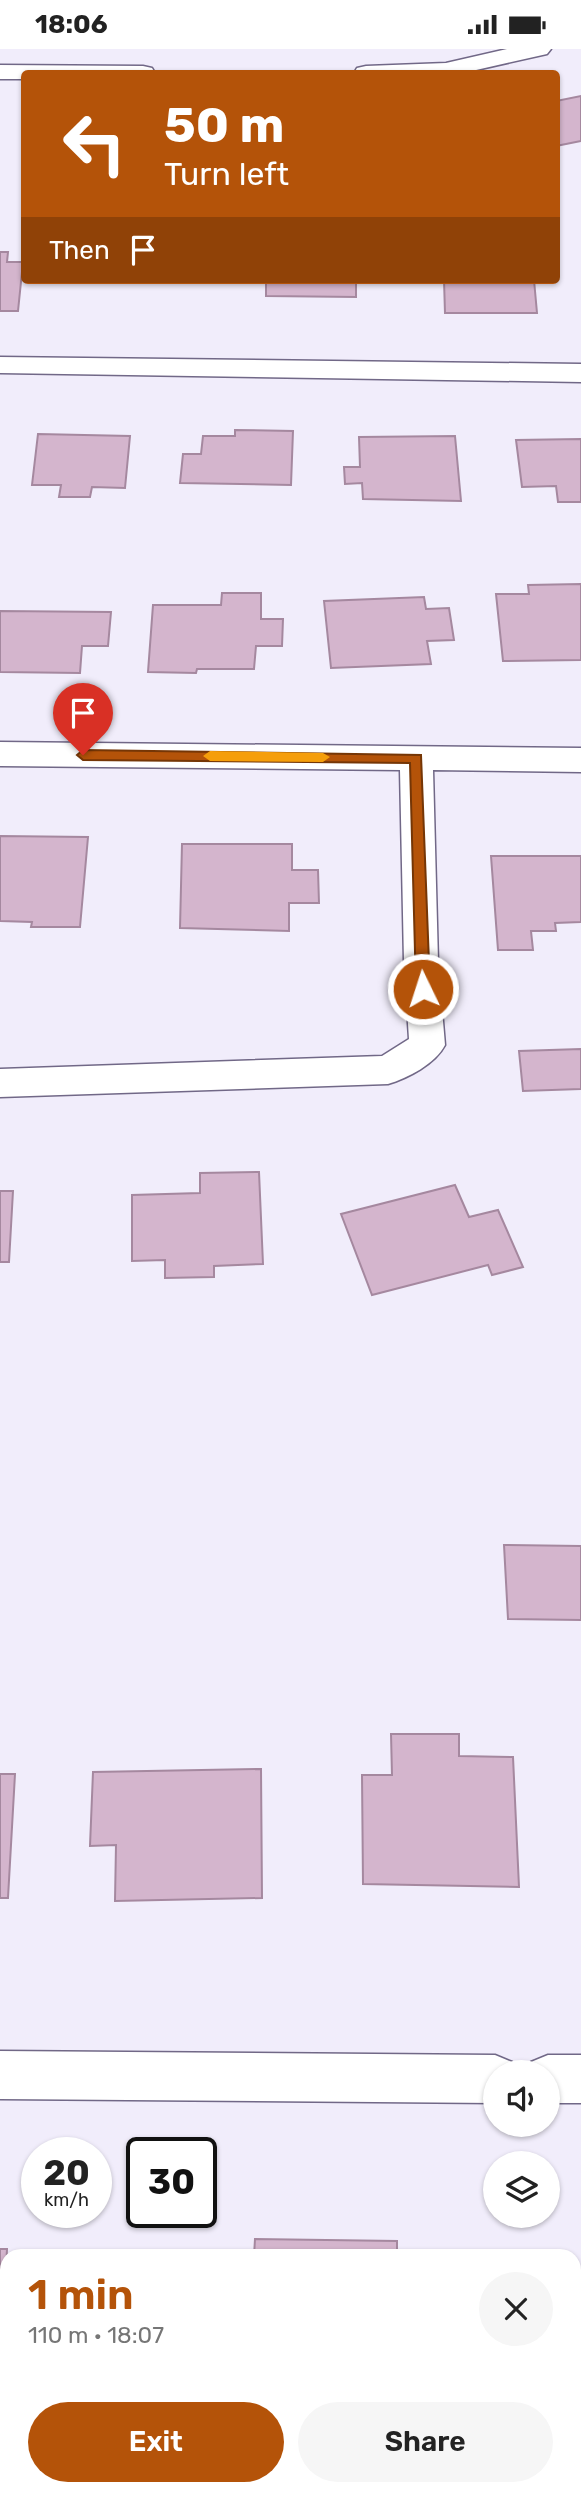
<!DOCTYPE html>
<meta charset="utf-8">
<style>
:root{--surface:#fff;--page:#f6f6f6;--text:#222;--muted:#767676;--accent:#b45309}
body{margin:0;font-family:Rubik,sans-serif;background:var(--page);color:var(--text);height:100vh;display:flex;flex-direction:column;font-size:26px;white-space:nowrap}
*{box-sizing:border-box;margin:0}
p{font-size:23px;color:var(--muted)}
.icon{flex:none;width:38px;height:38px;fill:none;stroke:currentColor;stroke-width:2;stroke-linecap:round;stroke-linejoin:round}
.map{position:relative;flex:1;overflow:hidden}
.panel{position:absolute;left:0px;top:2200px;width:581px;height:247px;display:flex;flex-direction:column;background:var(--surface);border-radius:21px 21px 0 0;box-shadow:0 2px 5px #0004}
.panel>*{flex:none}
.top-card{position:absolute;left:21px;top:21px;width:539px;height:214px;border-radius:7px;box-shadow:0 2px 5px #0004;background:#b45309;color:#fff;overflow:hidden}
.tools{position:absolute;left:483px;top:2011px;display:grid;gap:14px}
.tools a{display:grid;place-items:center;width:77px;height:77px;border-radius:50%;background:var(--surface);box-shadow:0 2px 5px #0004;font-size:35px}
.speed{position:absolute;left:21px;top:2088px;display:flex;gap:14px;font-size:35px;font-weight:700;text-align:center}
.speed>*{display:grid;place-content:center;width:91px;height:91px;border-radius:50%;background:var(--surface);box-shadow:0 2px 5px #0004;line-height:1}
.speed small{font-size:18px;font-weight:400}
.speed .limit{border:4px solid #111;border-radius:10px;background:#fff;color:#111}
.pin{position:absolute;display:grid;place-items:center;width:60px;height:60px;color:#fff;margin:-72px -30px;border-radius:50% 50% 50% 0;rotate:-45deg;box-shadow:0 0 7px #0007}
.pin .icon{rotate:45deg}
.me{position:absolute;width:77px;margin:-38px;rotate:356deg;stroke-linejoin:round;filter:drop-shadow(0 0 5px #0008)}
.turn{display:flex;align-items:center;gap:24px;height:147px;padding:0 28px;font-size:32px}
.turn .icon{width:91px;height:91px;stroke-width:2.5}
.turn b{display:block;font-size:49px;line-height:60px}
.then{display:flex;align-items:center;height:66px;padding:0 28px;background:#0003;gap:14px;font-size:26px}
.round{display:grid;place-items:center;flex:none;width:74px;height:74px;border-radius:37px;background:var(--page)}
.overview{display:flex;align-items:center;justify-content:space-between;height:119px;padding:0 28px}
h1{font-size:42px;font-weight:600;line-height:52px;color:var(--accent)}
.action{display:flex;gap:14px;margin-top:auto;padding:14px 28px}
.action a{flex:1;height:80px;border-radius:42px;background:var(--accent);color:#fff;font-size:28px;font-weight:600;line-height:80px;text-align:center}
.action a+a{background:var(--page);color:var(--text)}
.status{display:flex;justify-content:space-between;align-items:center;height:49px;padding:0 35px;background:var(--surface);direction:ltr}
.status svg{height:19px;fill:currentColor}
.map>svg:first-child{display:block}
.building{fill:#d4b5cd;stroke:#a5889f;stroke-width:2}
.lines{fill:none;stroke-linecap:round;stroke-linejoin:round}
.minor-casing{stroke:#716887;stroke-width:3}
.minor{fill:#fff;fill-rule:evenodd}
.route{fill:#b45309;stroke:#753606;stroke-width:2}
.slow{fill:#f59e0b}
</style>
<div class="status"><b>18:06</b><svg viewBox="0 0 49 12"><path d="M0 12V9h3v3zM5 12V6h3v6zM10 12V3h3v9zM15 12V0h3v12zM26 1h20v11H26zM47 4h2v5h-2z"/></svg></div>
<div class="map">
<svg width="581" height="2445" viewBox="0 0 581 2445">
<rect width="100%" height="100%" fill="#f1edfb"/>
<g class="building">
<path d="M581,47V92L556,97V52Z"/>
<path d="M0,203H8L7,213H23L18,262H0Z"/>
<path d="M266,231H356V248L266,247Z"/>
<path d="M444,231H534L537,264H445Z"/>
<path d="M235,381L293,382L291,436L180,434L183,405H201L203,387H235Z"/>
<path d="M38,385L130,387L125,439L92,438L90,448H59L61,436H32Z"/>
<path d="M455,387L461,452L363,450L362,434L345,435L344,418H360L359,388Z"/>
<path d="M581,390V453H558L556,437L522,438L516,391Z"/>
<path d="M581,535V611L503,612L496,545H529L528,536Z"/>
<path d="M222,544H261V570H283L282,597H256L254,620H197L196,624L148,623L153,556H221Z"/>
<path d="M424,548L426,560L449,559L454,591L427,592L431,615L331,619L324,552Z"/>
<path d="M0,562L111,563L108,597H82L80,624L0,623Z"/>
<path d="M0,787L88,788L80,878H31L32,873L0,872Z"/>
<path d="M182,795H292V821H318L319,854H289V882L180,879Z"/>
<path d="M491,807H581V873L555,874L556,882H531L533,901H498Z"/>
<path d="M581,1000V1040L523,1042L519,1002Z"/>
<path d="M259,1123L263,1215L214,1217V1228L165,1229V1211L132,1212V1146L200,1144V1124Z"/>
<path d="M455,1136L469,1168L498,1161L523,1218L492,1226L488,1216L372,1246L341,1165Z"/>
<path d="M0,1142H13L9,1213H0Z"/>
<path d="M504,1496L581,1497V1571L508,1570Z"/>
<path d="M391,1685H459V1707L513,1708L519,1838L363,1835L362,1726H392Z"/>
<path d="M261,1720L262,1849L115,1852L116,1796L90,1797L93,1723Z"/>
<path d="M0,1725H15L8,1849H0Z"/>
<path d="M255,2190L397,2192V2207H254Z"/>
<path d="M0,2200H7L0,2358Z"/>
</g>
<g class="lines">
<g class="minor-casing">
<g id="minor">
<path d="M507,0H551L547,5L463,24H354L357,19L366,17L446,14Z"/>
<path d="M0,16L143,17L152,19L155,24H24V30H0Z"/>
<path d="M0,308L581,315V333L0,324Z"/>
<path d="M0,693L581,699V723L433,721L438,913L445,996C435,1015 408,1029 388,1035L0,1048V1020L382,1007L409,990L404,913L400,721L0,717Z"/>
<path d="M0,2002L495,2006L512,2013L516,2023H495V2054L0,2050Z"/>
<path d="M548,2006H581V2054H548V2023H527L531,2013Z"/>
</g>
</g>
<use href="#minor" class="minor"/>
</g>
<path class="route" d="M83,701L421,706L430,940L428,944H418L416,940L410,714L83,711L77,706Z"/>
<path class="slow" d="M210,702L323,704L330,708L323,713L210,712L203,707Z"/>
</svg>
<div class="tools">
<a><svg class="icon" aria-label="sound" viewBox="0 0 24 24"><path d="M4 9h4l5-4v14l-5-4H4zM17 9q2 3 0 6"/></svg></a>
<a><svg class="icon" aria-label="layers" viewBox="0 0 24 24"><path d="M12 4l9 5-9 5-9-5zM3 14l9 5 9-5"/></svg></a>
</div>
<div class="speed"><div>20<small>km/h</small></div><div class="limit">30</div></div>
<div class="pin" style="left:83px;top:706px;background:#d93025"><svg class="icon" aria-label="arrive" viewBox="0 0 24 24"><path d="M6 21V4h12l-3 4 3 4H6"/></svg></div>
<svg class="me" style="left:423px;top:940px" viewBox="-20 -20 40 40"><circle r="17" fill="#b45309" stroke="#fff" stroke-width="3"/><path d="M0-11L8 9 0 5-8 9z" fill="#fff"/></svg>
<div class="top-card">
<div class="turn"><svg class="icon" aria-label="left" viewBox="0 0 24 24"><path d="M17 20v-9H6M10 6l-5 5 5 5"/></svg><div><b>50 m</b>Turn left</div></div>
<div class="then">Then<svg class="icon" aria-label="arrive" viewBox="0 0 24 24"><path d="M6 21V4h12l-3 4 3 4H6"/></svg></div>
</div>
<section class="panel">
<div class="overview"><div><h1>1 min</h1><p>110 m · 18:07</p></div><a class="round"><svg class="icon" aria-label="close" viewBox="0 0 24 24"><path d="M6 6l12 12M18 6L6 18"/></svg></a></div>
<div class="action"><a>Exit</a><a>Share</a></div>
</section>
</div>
